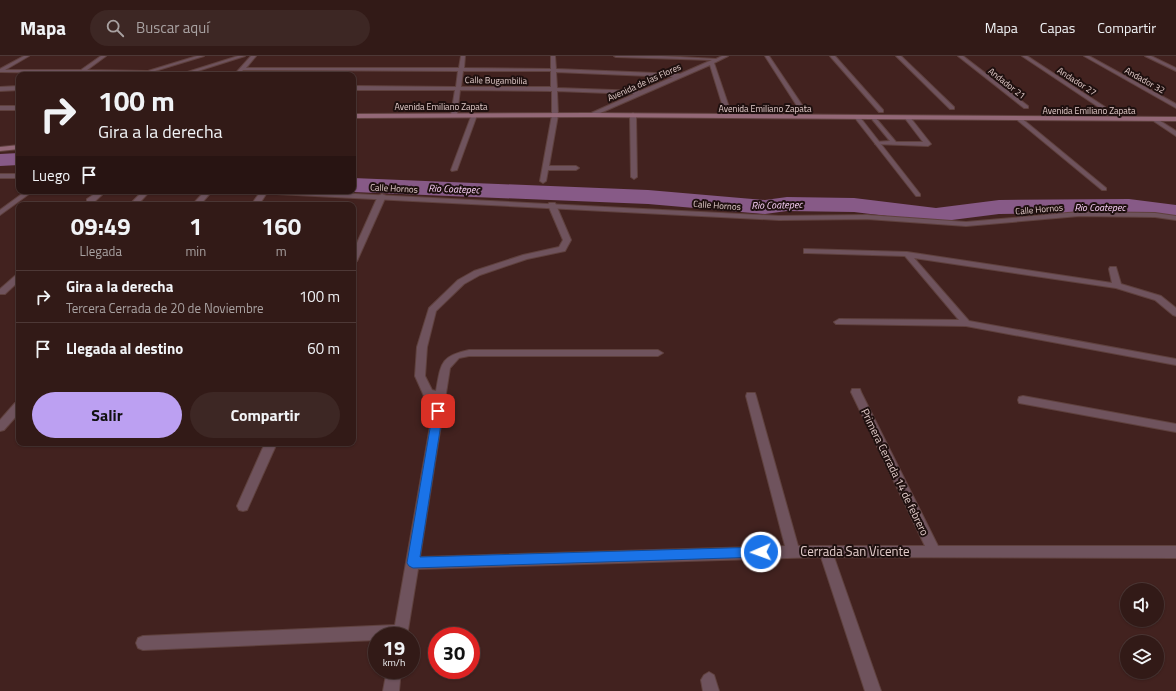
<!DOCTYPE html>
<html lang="es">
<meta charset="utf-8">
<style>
:root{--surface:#321a17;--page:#3d2724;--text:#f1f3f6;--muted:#a8a1a1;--line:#4d3836;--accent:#bca0f2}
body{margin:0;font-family:"Titillium Web",sans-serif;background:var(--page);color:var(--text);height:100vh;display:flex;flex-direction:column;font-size:15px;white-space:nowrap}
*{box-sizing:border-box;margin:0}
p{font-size:13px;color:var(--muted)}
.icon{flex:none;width:22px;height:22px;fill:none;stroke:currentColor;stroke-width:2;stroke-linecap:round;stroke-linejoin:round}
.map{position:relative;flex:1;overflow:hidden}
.panel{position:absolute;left:16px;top:146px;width:340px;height:244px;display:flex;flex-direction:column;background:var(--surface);border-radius:8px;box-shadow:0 1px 3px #0004,0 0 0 1px var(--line)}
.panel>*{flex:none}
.top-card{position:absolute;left:16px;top:16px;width:340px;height:122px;border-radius:8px;box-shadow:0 1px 3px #0004,0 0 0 1px var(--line);background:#321a17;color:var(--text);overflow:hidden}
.controls{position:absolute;left:1120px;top:527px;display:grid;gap:8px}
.controls a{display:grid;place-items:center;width:44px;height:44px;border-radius:50%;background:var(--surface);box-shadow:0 1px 3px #0004,0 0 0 1px var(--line);font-size:20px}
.speed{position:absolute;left:368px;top:571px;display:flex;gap:8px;font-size:20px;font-weight:700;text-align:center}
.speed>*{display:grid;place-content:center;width:52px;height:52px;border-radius:50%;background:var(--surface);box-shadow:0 1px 3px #0004,0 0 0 1px var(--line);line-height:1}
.speed small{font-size:10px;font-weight:400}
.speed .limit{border:6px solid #d22;background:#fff;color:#111}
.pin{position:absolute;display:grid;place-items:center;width:34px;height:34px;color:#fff;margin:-17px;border-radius:8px;box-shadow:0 2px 6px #0006}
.me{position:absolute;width:44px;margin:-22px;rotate:268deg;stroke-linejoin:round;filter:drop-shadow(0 0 3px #0008)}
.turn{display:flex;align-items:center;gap:14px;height:84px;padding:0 16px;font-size:18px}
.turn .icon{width:52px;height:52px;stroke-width:2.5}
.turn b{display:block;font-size:28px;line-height:34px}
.then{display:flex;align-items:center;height:38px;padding:0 16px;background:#0003;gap:8px;font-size:15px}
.eta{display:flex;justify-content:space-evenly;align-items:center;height:68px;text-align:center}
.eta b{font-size:24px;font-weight:700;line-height:28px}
.cta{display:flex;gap:8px;margin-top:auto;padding:8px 16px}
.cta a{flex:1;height:46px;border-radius:24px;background:var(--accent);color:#111;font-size:16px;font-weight:700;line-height:46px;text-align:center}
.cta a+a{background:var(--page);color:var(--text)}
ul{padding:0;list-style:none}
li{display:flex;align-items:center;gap:12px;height:52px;padding:0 16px;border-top:1px solid var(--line)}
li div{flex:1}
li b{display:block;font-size:15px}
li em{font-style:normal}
header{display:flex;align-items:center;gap:24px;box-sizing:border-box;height:56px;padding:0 20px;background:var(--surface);border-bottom:1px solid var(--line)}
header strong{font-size:19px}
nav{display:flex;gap:22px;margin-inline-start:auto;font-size:14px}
.search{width:280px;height:36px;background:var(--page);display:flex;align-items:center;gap:10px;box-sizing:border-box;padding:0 14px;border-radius:22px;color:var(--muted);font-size:15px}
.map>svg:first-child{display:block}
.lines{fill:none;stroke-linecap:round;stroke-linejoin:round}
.river{fill:#875a87;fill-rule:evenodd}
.service-casing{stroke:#5f413e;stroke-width:2}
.minor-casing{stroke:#5f413e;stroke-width:2}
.tertiary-casing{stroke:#5f413e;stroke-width:2}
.secondary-casing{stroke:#5f413e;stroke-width:2}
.service{fill:#6f535d;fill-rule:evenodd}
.minor{fill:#6f535d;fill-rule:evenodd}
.tertiary{fill:#6f535d;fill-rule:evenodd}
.secondary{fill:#936877;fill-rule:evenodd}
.route{fill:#1a73e8;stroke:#114b97}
.labels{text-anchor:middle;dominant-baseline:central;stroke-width:4;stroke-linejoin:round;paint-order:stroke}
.far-street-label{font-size:9px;fill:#e2ccca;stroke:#1f100f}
.far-water-label{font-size:10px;font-style:italic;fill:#fbd2fa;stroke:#1f100f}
.street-label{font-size:11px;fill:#e2ccca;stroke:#1f100f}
.near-street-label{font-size:13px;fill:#e2ccca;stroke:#1f100f}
</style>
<header>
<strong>Mapa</strong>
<div class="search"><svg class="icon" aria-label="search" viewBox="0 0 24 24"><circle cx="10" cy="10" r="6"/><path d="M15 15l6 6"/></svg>Buscar aquí</div>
<nav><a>Mapa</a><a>Capas</a><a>Compartir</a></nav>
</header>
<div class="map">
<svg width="1176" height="635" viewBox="0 0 1176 635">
<rect width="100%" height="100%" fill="#42221f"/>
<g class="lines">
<g class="river">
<path d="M19,97V109L0,110V98Z"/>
<path d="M353,122L648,134L765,144L787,141L854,142L936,152L999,144L1129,143L1176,149V163L1129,157L999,158L936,166L854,156L787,155L765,158L648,148L353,136L350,135H353Z"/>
</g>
<g class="service-casing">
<path id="service" d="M874,60L896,86H923L904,61L909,60L931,88L928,90L875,88V86L890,85L871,62Z"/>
</g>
<g class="minor-casing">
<g id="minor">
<path d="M24,0H29L5,14H81L101,0H106L87,14L148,15L197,0H204L145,18L0,16V13Z"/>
<path d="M238,0H245L185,19H178Z"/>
<path d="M251,0H256L246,12H459L461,0H465L464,12L551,13V0H555L556,13L680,18L712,4L616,1L614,0H662L716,3L722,0H728L714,7L729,51L726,53L723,51L710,9L591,61L589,60V58L634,38L557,35L558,59L549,110H576L579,112L576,114H548L546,125L543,127L540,125L552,59V35L460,34L457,59L454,61L451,59L455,34H353V30L456,31L458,15L243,14L239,19H234ZM463,15H551V31H461ZM556,16L673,21L640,35L557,32Z"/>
<path d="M765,0H769L804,52L803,53H799Z"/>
<path d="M830,0H835L883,54V56H879Z"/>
<path d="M896,0H901L954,51V53H950Z"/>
<path d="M958,0H963L1028,50V52H1024Z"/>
<path d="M1022,0H1027L1105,51L1100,52Z"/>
<path d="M1084,0H1089L1176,48V52Z"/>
<path d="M1145,0H1151L1176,12V15Z"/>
<path d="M19,30V34L0,35V31Z"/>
<rect x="0" y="50" width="19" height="4"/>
<path d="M633,57L636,59L637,121L634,123L631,121L630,59Z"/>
<path d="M472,58L477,59L457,114L452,115L451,114Z"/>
<path d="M855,60H859L920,138V140H916L855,62Z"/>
<path d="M1016,61H1020L1106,132V134H1102L1016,63Z"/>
<path d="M1154,61L1176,75V80L1152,64V62Z"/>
<path d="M26,135H33L0,159V154Z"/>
<path d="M99,135H106L93,147H87V143Z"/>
<path d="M143,135H150L137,149H129Z"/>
<path d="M205,135H212L200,149H192Z"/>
<path d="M261,135H268L259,149H251Z"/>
<path d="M382,138L386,140L357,205L353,207V196L378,140Z"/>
<path d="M549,147H555L556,149L571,184L565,195L527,203L480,219L464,228L436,255L427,291L425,320L432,334L436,335C441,308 440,300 469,294H658L663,297L658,300H469L459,302L450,312L420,501L785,490L746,340L747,337H755L756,340L798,490H925L851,336L852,333H860L861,336L938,490H1176V502L834,501L881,635H865L821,501L418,513L407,580H377V584L143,594L138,592L136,587L138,582L143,580L395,569L435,342L424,340L415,320L417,291L429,252L458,224L474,215L523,199L559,191L563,184L548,149Z"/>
<path d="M804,193L907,196L1112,227L1109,213L1110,211H1116L1121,228L1161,240L1176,252V260L1173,259L1155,244L1116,232L914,202L969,265L1176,303V309L966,270L836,268L834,266L839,263L959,264L905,200L807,197H804Z"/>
<path d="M19,218V225L5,238H0V233L16,219Z"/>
<path d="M1023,340L1176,368V376L1019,347L1018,344L1019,341Z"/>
<path d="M19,346V357L4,374L0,375V364L15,347Z"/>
<path d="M265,387H277L247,454L243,455L239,454L237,450Z"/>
<path d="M387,614H401L399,635H383Z"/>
<path d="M709,616L714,619L719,635H703L701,624L704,619Z"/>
</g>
</g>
<g class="tertiary-casing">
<g id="tertiary">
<rect x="0" y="118" width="19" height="4"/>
<path d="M254,135H297L779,160L867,159L966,166L1079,156L1155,157L1176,160V164L1155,161L1079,160L966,170L867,163L779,164L257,137Z"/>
</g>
</g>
<g class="secondary-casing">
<g id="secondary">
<path d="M591,57L1176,61V65L591,61L353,62V58Z"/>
<path d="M19,89V93L0,95V91Z"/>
</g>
</g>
<use href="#service" class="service"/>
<use href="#minor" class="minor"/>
<use href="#tertiary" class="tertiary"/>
<use href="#secondary" class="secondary"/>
</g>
<path class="route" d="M438,352L443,355L420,501L761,491L765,492L767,496L765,500L761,501L413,512L409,510L407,507L433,355Z"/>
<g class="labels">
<g class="far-street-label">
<text transform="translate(496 24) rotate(1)">Calle Bugambilia</text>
<text transform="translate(1145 24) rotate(29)">Andador 32</text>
<text transform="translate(1077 25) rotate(33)">Andador 27</text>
<text transform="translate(644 26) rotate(-24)">Avenida de las Flores</text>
<text transform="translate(1007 27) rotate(38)">Andador 21</text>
<text x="441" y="50">Avenida Emiliano Zapata</text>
<text x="765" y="52">Avenida Emiliano Zapata</text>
<text x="1089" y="54">Avenida Emiliano Zapata</text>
<text transform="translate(394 132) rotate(3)">Calle Hornos</text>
<text transform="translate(717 149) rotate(4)">Calle Hornos</text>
<text transform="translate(1039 153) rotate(-5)">Calle Hornos</text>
</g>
<g class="far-water-label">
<text transform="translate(454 133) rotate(2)">Rio Coatepec</text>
<text transform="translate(777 149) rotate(-1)">Rio Coatepec</text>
<text x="1100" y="151">Rio Coatepec</text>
</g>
<g class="street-label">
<text transform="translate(895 416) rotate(64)">Primera Cerrada 14 de febrero</text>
</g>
<g class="near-street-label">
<text x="855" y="495">Cerrada San Vicente</text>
</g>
</g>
</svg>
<div class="controls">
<a><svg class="icon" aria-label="sound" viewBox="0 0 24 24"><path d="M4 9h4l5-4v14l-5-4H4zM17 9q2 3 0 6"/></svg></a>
<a><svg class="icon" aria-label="layers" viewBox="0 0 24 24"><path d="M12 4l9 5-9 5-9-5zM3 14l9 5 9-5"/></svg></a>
</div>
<div class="speed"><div>19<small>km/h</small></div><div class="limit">30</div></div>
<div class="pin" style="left:438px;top:355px;background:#d93025"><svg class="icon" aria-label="arrive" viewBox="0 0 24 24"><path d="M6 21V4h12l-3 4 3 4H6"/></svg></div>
<svg class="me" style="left:761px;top:496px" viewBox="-20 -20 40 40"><circle r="17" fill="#1a73e8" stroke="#fff" stroke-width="3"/><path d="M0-11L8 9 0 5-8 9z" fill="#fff"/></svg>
<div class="top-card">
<div class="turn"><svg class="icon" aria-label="right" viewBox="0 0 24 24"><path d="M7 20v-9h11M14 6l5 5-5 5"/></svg><div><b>100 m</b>Gira a la derecha</div></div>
<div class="then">Luego<svg class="icon" aria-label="arrive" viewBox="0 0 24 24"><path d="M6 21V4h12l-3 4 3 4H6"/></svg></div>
</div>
<section class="panel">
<div class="eta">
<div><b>09:49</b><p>Llegada</p></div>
<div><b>1</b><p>min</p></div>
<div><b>160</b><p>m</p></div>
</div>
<ul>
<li><svg class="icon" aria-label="right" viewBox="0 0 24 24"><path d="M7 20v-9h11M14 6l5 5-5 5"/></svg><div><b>Gira a la derecha</b><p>Tercera Cerrada de 20 de Noviembre</p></div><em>100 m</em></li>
<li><svg class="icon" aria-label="arrive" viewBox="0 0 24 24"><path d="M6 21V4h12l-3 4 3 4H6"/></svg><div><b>Llegada al destino</b></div><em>60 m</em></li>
</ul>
<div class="cta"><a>Salir</a><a>Compartir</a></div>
</section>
</div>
